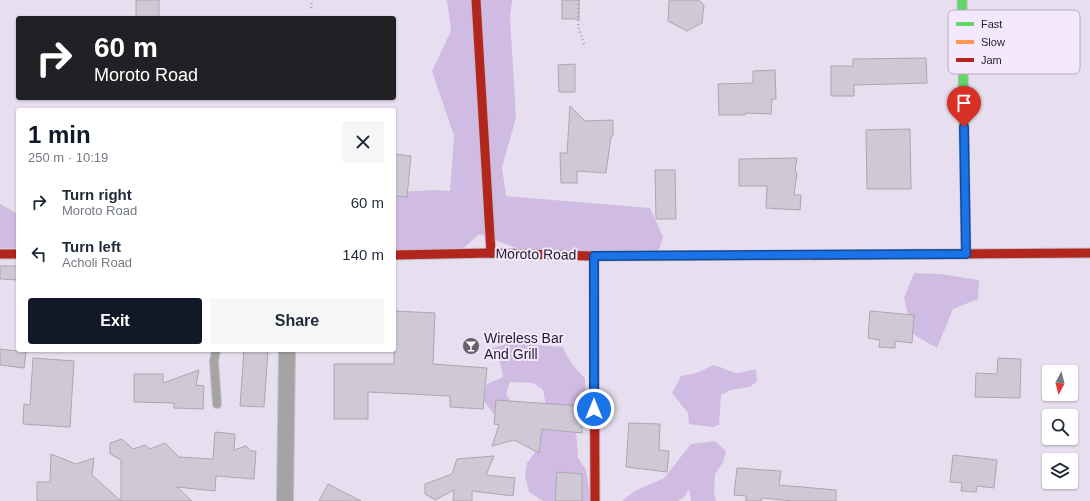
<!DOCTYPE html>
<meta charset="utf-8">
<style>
:root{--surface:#fff;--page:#f6f6f7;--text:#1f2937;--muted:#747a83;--accent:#111827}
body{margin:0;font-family:Arial,sans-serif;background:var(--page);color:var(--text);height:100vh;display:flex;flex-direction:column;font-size:15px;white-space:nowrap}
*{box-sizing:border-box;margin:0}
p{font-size:13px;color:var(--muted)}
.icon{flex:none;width:22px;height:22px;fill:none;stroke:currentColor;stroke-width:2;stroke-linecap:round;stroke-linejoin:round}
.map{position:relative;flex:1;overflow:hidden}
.sheet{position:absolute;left:16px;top:108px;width:380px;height:244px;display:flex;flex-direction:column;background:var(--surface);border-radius:4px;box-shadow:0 1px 3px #0004}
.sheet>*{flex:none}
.guide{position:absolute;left:16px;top:16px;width:380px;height:84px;border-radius:4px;box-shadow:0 1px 3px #0004;background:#202124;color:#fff;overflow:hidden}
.needle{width:26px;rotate:187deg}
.buttons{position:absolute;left:1042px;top:365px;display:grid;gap:8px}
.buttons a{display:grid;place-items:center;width:36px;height:36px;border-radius:4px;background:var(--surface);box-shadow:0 1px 3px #0004;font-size:20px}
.pin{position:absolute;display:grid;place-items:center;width:34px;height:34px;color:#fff;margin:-41px -17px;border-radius:50% 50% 50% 0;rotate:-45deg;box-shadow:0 0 4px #0007}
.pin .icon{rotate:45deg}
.me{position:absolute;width:44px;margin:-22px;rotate:0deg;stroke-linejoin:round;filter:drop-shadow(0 0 3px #0008)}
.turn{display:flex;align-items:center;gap:14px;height:84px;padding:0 12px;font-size:18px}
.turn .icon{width:52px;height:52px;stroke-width:2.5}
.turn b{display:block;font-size:28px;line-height:34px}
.round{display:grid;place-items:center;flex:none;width:42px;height:42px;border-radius:4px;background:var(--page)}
.overview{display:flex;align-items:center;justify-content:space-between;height:68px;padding:0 12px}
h1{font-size:24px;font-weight:600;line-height:30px;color:var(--accent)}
.button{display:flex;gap:8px;margin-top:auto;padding:8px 12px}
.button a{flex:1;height:46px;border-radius:4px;background:var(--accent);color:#fff;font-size:16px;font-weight:600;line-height:46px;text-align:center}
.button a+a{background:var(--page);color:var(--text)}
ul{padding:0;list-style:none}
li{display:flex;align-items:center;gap:12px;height:52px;padding:0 12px}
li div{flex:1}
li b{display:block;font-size:15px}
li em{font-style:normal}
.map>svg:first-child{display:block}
.forest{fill:#d0bbe2}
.building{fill:#cfc9d5;stroke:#aca6b2}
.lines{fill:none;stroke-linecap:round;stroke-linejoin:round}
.lane-casing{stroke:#c3bec9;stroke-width:10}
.street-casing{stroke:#c3bec9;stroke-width:18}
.fast-casing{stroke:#c3bec9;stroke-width:11}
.slow-casing{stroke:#c3bec9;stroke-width:11}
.jam-casing{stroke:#c3bec9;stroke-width:11}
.path{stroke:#a9a7ab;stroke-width:2.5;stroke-dasharray:1 3;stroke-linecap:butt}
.lane{stroke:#a4a4a4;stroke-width:8}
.street{stroke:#a4a4a4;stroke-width:16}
.fast{stroke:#63d668;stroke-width:9}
.slow{stroke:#ff974d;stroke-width:9}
.jam{stroke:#b3261e;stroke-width:9}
.route-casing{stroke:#114b97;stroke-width:10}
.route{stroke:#1a73e8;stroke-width:7}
.labels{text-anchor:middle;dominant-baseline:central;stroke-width:4;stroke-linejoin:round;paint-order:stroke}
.street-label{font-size:14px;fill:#211c26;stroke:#f3e8fe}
.poi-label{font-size:14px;fill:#211c26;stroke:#f3e8fe;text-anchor:start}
.key{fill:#f3e8fe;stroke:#b4abbd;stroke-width:1}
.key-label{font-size:11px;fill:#211c26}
</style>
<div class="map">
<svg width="1090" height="501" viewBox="0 0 1090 501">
<rect width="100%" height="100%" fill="#e7dfef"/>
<g class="forest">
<path d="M447,0H512L510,17L516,118L502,167L506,196L650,208L663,237L656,259L522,250L479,234L464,248L394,252V194L398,192L435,190L450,191L454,136L432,71L451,31Z"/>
<path d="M0,204L18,214V248H0Z"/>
<path d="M914,273L940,274L979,280L978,299L953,309L937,348L913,334L904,298Z"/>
<path d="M509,343L563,347C567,358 576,370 585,378L586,422L576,432L578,458L586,470L591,501H576L562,498L553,501H543L529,492L525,475L527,463L536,451L546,406L543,390L533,383L510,382L506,394L511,402L507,414L493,413L483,400L487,384L503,377L501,365L492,348Z"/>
<path d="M713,365C720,366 733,373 737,373C744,373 749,369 756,370L757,381L750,387L731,390L721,395L719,425L713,427L689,424L688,413L672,393L681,376L697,373Z"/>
<path d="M715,441L726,451L723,462L715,474L714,493L716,501H691L689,489L684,497L678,501H622L635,491L664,478L691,444Z"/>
</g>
<g class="building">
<rect x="136" y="0" width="23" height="18"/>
<rect x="562" y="0" width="17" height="19"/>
<path d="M669,0H699L704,5L702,23L687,31L668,21Z"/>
<path d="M926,58L927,83L854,85V96H831V66H853V59Z"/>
<path d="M575,64V92H559L558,65Z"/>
<path d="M775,70L776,99H772L771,114L745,113V115H719L718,84L753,83V71Z"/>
<path d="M570,106L585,121L613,120V136H611L606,173L577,171V183H561L560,153H567Z"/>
<path d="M910,129L911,189H867L866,130Z"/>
<path d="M394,154L411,156L407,197L394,196Z"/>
<path d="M797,158L795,171L797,172L794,195H801L800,210L766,208L767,186H739V159Z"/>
<path d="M655,170H675L676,219H656Z"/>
<path d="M0,266H18V280L0,279Z"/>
<path d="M394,311L435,313L433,364L487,368L483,409L450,407V396L368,392V419H334V364H394Z"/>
<path d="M870,311L914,315L912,343L895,341V348L879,347L880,340L868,338Z"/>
<path d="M0,349L26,352L24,368L0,365Z"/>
<path d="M244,350H268L264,407L240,406Z"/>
<path d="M33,358L74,361L70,427L23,424L24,404L30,405Z"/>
<path d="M998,358L1021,359L1020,398L975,397L976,373L997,374Z"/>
<path d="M199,370L196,385L204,386L203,409L174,408V403L134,402V374H163V383Z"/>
<path d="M496,400L582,406V433L542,429L539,453L514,440L492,446L499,425L494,424Z"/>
<path d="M629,423L660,424L659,450L669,451L667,472L626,467Z"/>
<path d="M215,432L235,434L234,450L246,446L251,451H256L254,479L216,476L215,491L177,487L192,501H37V482H50L51,454L76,464L94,458L92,475L121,501V460L110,454V443L122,439L133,449L145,445L150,449L165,443L179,457L213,459Z"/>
<path d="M953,455L997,460L994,488L977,486L976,492L961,491L962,483L950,482Z"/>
<path d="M494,456L486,475L515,478L513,496L472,491V501H453L454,490L435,500L425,494V484L452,474L457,459Z"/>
<path d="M737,468L781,471L779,485L836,490V501H793L762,498L761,501H746V496L734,495Z"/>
<path d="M557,472L582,474V501H555Z"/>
<path d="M328,484L361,501H319Z"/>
</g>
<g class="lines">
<g class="lane-casing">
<path id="lane" d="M216,350L214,361L217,404"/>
</g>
<g class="street-casing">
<path id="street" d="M285,501L287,350"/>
</g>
<g class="fast-casing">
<path id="fast" d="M962,0L966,254"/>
</g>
<g class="slow-casing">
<path id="slow" d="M592,256L815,255"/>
</g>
<g class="jam-casing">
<g id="jam">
<path d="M476,0L491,253"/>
<path d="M0,254H18"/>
<path d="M394,255L491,253L592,256"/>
<path d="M815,255L1090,253"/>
<path d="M594,256L595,501"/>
</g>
</g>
<g class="path">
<path d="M579,0L578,27L585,47"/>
<path d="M311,8L312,0"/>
</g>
<use href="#lane" class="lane"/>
<use href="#street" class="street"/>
<use href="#fast" class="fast"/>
<use href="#slow" class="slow"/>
<use href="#jam" class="jam"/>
</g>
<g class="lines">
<g class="route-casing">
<path id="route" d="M594,409V256L966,254L964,127"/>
</g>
<use href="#route" class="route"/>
</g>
<defs>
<g id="bar-disc" transform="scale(0.9)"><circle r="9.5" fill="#66606c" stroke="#f3e8fe"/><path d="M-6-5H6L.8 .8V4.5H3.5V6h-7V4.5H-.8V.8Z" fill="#fff"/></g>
</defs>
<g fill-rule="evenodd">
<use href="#bar-disc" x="471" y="346"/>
</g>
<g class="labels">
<g class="street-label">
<text transform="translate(536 254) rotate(1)">Moroto Road</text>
</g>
<g class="poi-label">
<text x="484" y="338">Wireless Bar<tspan x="484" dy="16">And Grill</tspan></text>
</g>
</g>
<rect x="948" y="10" width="132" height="64" rx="6" class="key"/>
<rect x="956" y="22" width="18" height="4" fill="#63d668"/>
<rect x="956" y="40" width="18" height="4" fill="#ff974d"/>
<rect x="956" y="58" width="18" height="4" fill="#b3261e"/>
<g class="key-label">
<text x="981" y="28">Fast</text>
<text x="981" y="46">Slow</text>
<text x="981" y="64">Jam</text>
</g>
</svg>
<div class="buttons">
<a><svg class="needle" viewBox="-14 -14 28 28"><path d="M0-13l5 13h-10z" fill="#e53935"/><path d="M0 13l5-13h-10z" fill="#747a83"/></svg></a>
<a><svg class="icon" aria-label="search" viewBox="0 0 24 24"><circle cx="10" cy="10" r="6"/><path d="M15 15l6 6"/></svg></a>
<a><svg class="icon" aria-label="layers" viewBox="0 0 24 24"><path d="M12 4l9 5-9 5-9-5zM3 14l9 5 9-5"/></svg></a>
</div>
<div class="pin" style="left:964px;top:127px;background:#d93025"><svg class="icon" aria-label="arrive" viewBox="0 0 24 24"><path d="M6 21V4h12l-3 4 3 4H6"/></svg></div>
<svg class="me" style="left:594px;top:409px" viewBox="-20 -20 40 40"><circle r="17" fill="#1a73e8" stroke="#fff" stroke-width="3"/><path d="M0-11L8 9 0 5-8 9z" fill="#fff"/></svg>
<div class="guide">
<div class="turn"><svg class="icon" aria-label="right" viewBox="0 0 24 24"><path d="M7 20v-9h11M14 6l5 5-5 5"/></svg><div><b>60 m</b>Moroto Road</div></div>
</div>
<section class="sheet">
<div class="overview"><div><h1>1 min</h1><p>250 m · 10:19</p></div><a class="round"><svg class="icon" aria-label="close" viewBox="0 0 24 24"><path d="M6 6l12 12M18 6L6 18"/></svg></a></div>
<ul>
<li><svg class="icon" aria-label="right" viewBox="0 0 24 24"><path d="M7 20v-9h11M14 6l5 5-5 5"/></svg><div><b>Turn right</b><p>Moroto Road</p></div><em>60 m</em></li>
<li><svg class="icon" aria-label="left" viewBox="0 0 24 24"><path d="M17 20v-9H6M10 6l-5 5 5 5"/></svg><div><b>Turn left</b><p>Acholi Road</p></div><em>140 m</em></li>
</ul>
<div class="button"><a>Exit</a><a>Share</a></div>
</section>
</div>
